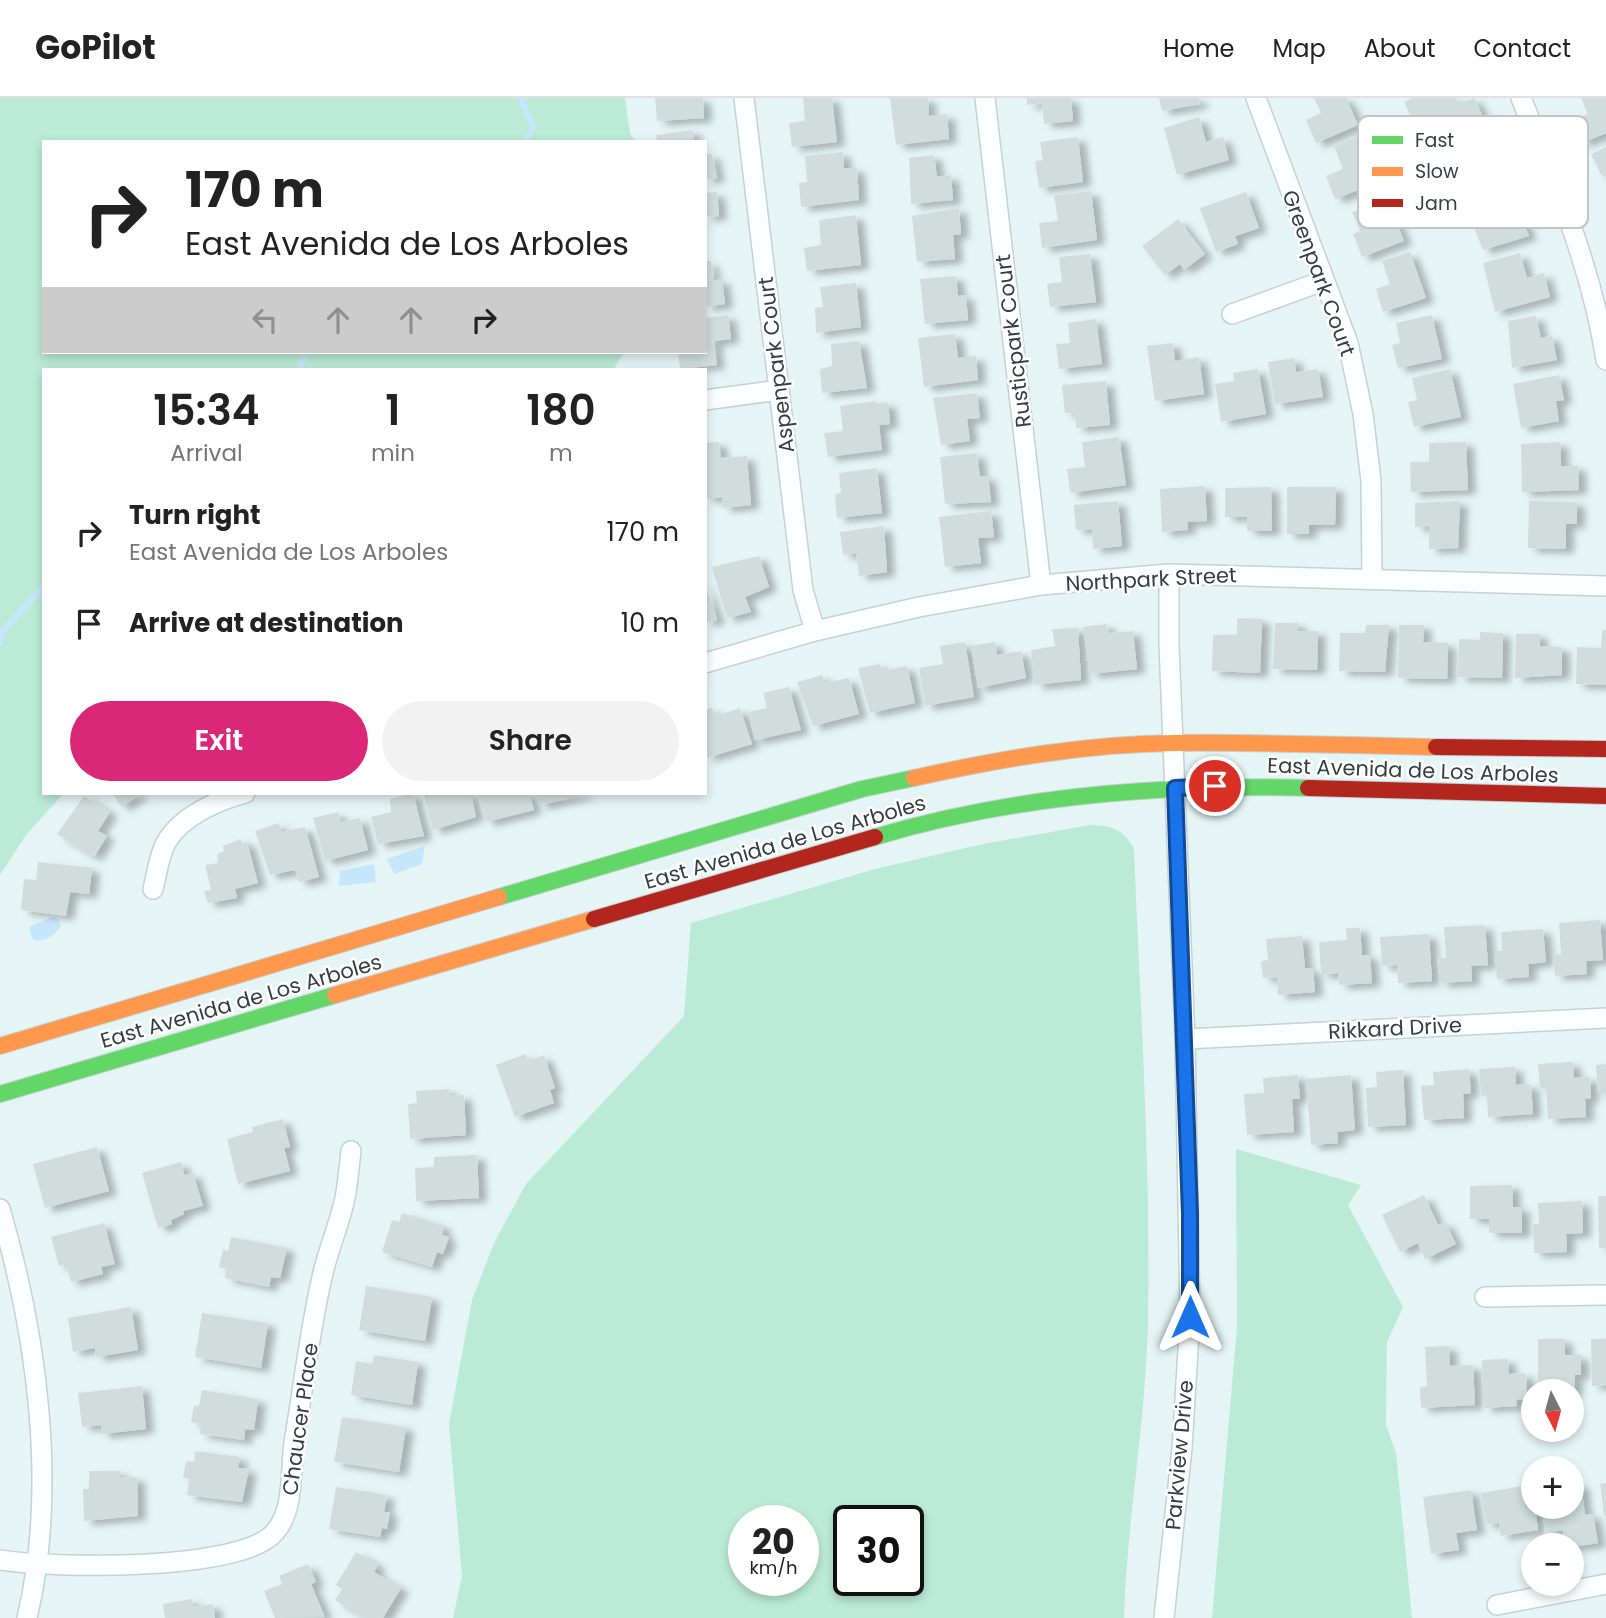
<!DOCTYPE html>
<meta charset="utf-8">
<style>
:root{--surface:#fff;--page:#f2f2f2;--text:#222;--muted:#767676;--line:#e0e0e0;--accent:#db2777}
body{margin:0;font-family:Poppins,sans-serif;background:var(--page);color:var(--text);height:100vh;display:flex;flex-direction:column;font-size:26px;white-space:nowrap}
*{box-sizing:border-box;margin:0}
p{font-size:23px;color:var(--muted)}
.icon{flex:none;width:38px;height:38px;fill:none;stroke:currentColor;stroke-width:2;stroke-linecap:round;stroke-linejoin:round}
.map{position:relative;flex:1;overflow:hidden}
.details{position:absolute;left:42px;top:270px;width:665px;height:427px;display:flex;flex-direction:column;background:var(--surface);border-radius:0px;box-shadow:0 4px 10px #0003}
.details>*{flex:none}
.hud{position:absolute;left:42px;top:42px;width:665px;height:214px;border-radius:0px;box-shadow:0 4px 10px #0003;background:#fff;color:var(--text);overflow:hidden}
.needle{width:46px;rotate:174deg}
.fabs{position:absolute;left:1521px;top:1281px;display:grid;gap:14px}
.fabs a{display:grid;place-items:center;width:63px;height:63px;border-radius:50%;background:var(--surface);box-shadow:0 4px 10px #0003;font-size:35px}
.speed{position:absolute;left:728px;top:1407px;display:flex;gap:14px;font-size:35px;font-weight:700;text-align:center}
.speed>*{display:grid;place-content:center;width:91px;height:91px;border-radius:50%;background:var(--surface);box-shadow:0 4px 10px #0003;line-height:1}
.speed small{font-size:18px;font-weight:400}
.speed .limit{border:4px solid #111;border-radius:10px;background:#fff;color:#111}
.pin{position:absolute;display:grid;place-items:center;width:60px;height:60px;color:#fff;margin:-30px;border:4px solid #fff;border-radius:50%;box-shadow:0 2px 7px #0007}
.me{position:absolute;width:77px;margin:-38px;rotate:0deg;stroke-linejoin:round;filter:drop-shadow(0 0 5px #0008)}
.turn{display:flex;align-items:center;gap:24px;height:147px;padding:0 28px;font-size:32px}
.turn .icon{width:91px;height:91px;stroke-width:2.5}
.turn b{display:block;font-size:49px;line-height:60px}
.lanes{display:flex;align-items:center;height:66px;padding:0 28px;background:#0003;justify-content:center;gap:35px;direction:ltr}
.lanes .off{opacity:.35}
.eta{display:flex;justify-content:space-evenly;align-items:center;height:119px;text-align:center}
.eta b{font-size:42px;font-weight:600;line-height:49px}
.action{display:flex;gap:14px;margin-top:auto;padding:14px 28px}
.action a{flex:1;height:80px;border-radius:42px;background:var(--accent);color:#fff;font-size:28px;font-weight:600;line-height:80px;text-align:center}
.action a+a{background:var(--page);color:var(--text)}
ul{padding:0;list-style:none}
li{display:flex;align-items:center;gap:21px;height:91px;padding:0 28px}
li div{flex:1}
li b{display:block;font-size:26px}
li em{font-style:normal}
header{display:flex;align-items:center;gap:42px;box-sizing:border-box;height:98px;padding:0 35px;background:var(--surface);border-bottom:2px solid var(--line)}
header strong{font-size:33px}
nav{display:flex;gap:38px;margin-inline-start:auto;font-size:24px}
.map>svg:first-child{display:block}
.green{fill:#bbebd6;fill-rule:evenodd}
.water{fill:#c6e6fb}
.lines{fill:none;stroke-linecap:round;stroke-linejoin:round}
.stream{stroke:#c6e6fb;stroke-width:6}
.building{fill:#d0dddc;filter:url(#shadow)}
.street-casing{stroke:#c5d1d2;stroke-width:22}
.fast-casing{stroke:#c5d1d2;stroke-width:18}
.slow-casing{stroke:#c5d1d2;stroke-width:18}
.jam-casing{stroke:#c5d1d2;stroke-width:18}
.street{stroke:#fbfefe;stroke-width:19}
.fast{stroke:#63d668;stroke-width:16}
.slow{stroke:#ff974d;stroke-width:16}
.jam{stroke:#b3261e;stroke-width:16}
.route-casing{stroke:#114b97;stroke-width:18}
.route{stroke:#1a73e8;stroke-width:12}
.labels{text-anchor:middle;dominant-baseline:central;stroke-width:5;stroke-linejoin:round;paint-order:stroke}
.street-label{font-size:21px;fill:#343f40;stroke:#fff}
.key{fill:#fff;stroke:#c2c5c6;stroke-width:2}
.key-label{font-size:19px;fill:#343f40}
</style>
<header>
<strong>GoPilot</strong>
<nav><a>Home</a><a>Map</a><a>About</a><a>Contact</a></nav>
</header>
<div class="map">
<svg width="1606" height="1520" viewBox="0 0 1606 1520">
<defs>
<filter id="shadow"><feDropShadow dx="8" dy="4.5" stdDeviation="3.5" flood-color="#0004"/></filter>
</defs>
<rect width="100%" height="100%" fill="#e5f5f6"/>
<g class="green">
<path d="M0,0H625L630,36L637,44H44V254H624L614,271H44V695H64L26,737L0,777Z"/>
<path d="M1090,727C1112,728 1122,730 1134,750C1140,907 1151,1066 1148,1223C1146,1323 1127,1421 1124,1520H453L462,1478L449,1326L472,1202L494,1145L526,1086L684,918L691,825L875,771L983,746ZM744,1423H803V1482H744ZM849,1423H908V1482H849Z"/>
<path d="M1236,1051L1361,1087L1348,1107L1403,1209L1387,1244L1386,1327L1396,1355L1412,1520H1212L1237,1228Z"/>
</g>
<g class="water">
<path d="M425,748L422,766L394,776L387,761Z"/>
<path d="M374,766L376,784L339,788L340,773Z"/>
<path d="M52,819L58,821L61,828C55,837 44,845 33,842L29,829Z"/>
</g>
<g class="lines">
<g class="stream">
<path d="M521,0L533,30L525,44"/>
<path d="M300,271L305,254"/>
<path d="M0,545L2,534L44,488"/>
</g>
</g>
<g class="building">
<path d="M655,0H703L704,20L657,23Z"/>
<path d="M803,0H832L837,44L792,49L789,25L805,23Z"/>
<path d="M890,0H928L929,18L947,16L949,41L896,47Z"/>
<path d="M1027,0H1071L1073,23L1044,26L1042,5L1027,7Z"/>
<path d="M1159,0H1199L1200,6L1162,13Z"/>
<path d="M1314,0H1346L1358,27L1316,45L1306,22L1321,15Z"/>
<path d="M1412,0H1456L1459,6L1474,0L1484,21L1424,49L1404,4Z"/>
<path d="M1581,0H1606V35L1582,45L1572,22L1588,16Z"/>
<path d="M1199,19L1206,44L1223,39L1229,62L1177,77L1164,30Z"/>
<path d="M693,32L694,44H657L656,37Z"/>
<path d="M1369,34L1387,81L1335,101L1326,78L1343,71L1334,48Z"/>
<path d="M1078,39L1083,84L1039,90L1035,63L1043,62L1040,44Z"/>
<path d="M1606,49V77L1602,79L1591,56Z"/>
<path d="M843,54L844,70H857L859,102L801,109L799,85L807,84L805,58Z"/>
<path d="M705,56H712L717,80L705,82Z"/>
<path d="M934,57L937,79L951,77L953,102L911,106L909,60Z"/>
<path d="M1091,93L1097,142L1042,150L1039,125L1058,123L1054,97Z"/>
<path d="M717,94L719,118L705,119V95Z"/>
<path d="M1246,94L1259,130L1235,138L1238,146L1216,154L1200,110Z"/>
<path d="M1505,95L1514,118L1520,116L1529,138L1483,152L1466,110Z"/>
<path d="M1387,101L1404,143L1362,159L1353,136L1360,133L1352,114Z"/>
<path d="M959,110L961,136L953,137L955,161L917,164L912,118Z"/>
<path d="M856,117L861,167L807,173L804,150L821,147L819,122Z"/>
<path d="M1178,121L1205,156L1184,172L1180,166L1165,177L1142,148Z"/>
<path d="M1410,154L1426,200L1383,214L1376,191L1390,186L1382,163Z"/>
<path d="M1520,155L1527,180L1544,175L1550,199L1495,214L1483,165Z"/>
<path d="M1090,156L1096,204L1050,209L1047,186L1062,184L1059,159Z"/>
<path d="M705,163H711L713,183L722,181L725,206L705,209Z"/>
<path d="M956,178L958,198L966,197L968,222L925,226L920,181Z"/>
<path d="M856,185L861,229L816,235L815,210L823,209L820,189Z"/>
<path d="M728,217L731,241L714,243L717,267L680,271L678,254H705V220Z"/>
<path d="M1432,217L1442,261L1398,270L1392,247L1400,245L1396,225Z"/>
<path d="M1536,218L1541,240L1552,238L1557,262L1512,270L1508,223Z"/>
<path d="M1096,221L1102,266L1059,271L1056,246L1070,245L1068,225Z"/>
<path d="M955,236L958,260L976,258L978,282L924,289L918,240Z"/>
<path d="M859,243L867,290L822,295L820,271L832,268L831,246Z"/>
<path d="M1173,245L1175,263L1199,259L1204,296L1155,303L1147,248Z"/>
<path d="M1294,260L1296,274L1318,271L1323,299L1275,306L1268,264Z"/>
<path d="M1258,271L1266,316L1221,324L1215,286L1234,283L1233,275Z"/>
<path d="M1450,271L1461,319L1414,329L1408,304L1417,302L1412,280Z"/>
<path d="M1559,277L1564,302L1556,303L1559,323L1521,330L1513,286Z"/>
<path d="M1106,283L1110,327L1076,330L1075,314L1065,315L1062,287Z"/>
<path d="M977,295L980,320L967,321L970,343L941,347L933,300Z"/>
<path d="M876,303L877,306L888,304L890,326L879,327L882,352L828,359L824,335L843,333L840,308Z"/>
<path d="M1119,339L1126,387L1070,395L1067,371L1085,369L1082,344Z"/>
<path d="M719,344L721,360L747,358L751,407L723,410L722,399L705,401V345Z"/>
<path d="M1466,344L1468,392L1411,394L1410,364H1429V345Z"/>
<path d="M1560,344L1561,368H1578L1579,392L1522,394L1521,346Z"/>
<path d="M977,355L980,379L988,378L991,404L945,406L940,359Z"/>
<path d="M877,370L882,415L837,420L835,396L841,395L839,375Z"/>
<path d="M1205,388L1207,423L1187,424L1188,432L1162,434L1160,391Z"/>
<path d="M1271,389L1272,433H1247V419H1225V390Z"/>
<path d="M1287,389H1336L1335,427H1309V436H1287Z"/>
<path d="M1118,403L1122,448L1093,451L1092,431L1076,432L1074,407Z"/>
<path d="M1460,403L1458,450L1429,451V428L1415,429V405Z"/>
<path d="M1529,403L1577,404V426H1566V451L1528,450Z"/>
<path d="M991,413L994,439L978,440L981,465L945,469L939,419Z"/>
<path d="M884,428L887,474L859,478L856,455L843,457L840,434Z"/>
<path d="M759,458L769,489L745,499L751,514L727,520L712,469Z"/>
<path d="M705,484L717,522L705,525Z"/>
<path d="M1237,520L1262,521L1260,575L1212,573L1213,537H1237Z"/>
<path d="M1275,525H1298V533H1318L1317,572L1273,571Z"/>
<path d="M1106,526L1109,535L1133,533L1137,571L1090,576L1083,529Z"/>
<path d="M1366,527H1389L1385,574L1339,573L1340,535H1365Z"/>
<path d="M1399,527H1424L1423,544L1448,545L1447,581L1398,580Z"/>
<path d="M1078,530L1081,582L1035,587L1031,552L1055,548L1052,531Z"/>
<path d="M1602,532H1606V587L1576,586L1577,549L1601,550Z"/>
<path d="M1480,534L1503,535L1502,580L1458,579L1459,541L1480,542Z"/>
<path d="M1516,536H1540V548L1562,549V577L1515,580Z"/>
<path d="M965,544L974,599L925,608L919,570L943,566L940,548Z"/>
<path d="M995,544L997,557L1021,553L1026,580L978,590L971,548Z"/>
<path d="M880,566L882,573L907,568L915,605L870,615L858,570Z"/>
<path d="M822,577L824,585L849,580L859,616L813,628L797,584Z"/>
<path d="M789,589L801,632L755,642L748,614L767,610L763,595Z"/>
<path d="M712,610L716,618L740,610L752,646L706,660L705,612Z"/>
<path d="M112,695H142L122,709Z"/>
<path d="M413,695L424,738L378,746L371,719L391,714L390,701Z"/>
<path d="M423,695H447L448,697L471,695L476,719L433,732Z"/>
<path d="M477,695H529L534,712L486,724Z"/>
<path d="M536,695H584L585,697L540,707Z"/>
<path d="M84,698L110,714L98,733L107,738L94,759L57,736Z"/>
<path d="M338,714L340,724L360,720L368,752L325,763L313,720Z"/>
<path d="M279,725L281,734L305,729L319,779L299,784L295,772L270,777L255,733Z"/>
<path d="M241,741L242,745L247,744L258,785L235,791L237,800L208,805L204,793L211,792L205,767L218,765L217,756L224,753L223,748Z"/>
<path d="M38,764L92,770L89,796L70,794L66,818L21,812L24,781L36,782Z"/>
<path d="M1600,822L1603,862L1586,863L1587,876L1555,878L1553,857L1561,856L1559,825Z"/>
<path d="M1485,827L1488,867L1471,868L1472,883L1440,885L1437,860H1446L1444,829Z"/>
<path d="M1346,830H1360L1362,857H1370L1372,885L1339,887L1338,875L1321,876L1319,844L1347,842Z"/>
<path d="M1543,831L1546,864L1528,866L1529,879L1497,881L1495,853H1502L1501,834Z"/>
<path d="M1429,836L1432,883L1398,885L1397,867L1382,868L1380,839Z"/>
<path d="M1302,838L1305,871L1313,870L1315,894L1278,897L1277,879L1263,880L1261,863L1268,862L1266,841Z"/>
<path d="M526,956L528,963L544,957L555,990L550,992L554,1005L515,1019L496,967Z"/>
<path d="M1573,964L1574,980L1590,979L1591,1000L1585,1001L1586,1019L1548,1021L1546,990L1540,991L1538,966Z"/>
<path d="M1606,966V994H1598L1596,967Z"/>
<path d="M1515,969L1516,987L1531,986L1533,1016L1488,1019L1487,998H1481L1479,971Z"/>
<path d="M1469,971L1471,995L1463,996L1464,1020L1424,1022L1421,988L1434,987L1433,974Z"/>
<path d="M1403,972L1406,1027L1368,1029L1366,990L1377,989L1376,974Z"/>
<path d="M1298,977L1300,1001H1292L1294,1034L1247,1037L1244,996L1264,995L1263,980Z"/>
<path d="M1351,977L1355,1032L1337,1034L1338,1045L1311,1047L1306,981Z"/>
<path d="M449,991L450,998L464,997L466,1037L410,1041L408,1006L417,1005L416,993Z"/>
<path d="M283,1021L290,1049L284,1050L290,1073L238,1086L227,1041L253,1034L252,1029Z"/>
<path d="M97,1049L109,1093L45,1110L33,1066Z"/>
<path d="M477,1057L479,1100L416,1103L415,1070L434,1069V1059Z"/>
<path d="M181,1064L184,1077L193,1075L203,1108L183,1113L184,1116L171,1122L172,1126L158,1130L142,1075Z"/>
<path d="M1512,1087L1513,1109H1522V1135H1489V1121H1470V1088Z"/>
<path d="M1424,1097L1438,1127L1445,1124L1456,1146L1425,1161L1418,1145L1400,1154L1382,1117Z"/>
<path d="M1598,1098H1606V1150H1599Z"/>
<path d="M1582,1103L1583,1135L1566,1136L1567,1154L1534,1155L1533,1126H1539L1538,1105Z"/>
<path d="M402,1115L444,1128L442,1137L449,1139L443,1156L437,1154L432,1169L382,1154L392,1122L399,1124Z"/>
<path d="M104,1125L115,1166L101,1169L103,1176L71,1184L66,1166L59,1168L51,1139Z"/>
<path d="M231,1139L287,1150L280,1180L271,1179L269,1189L225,1180L226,1171L219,1169L223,1151L228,1153Z"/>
<path d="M366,1188L432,1199L425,1243L359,1232Z"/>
<path d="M131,1209L138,1252L96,1259L95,1250L73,1254L68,1220Z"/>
<path d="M202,1215L268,1225L261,1270L195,1259Z"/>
<path d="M1538,1241H1565V1257H1581V1277H1575V1296L1572,1293H1538Z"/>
<path d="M1591,1241H1606V1287L1592,1288Z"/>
<path d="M1449,1248L1450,1268L1473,1267L1475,1307L1421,1310L1420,1289L1427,1288L1425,1249Z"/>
<path d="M374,1257L418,1264L412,1307L351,1297L356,1263L372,1266Z"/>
<path d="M1508,1261L1509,1276L1526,1275L1527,1301L1517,1302V1308L1484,1310L1482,1262Z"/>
<path d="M142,1288L146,1331L101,1336V1327L82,1329L78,1295Z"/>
<path d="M202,1292L258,1301L254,1332L245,1331L244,1342L200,1336L201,1326L191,1324L194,1307L199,1308Z"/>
<path d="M342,1319L406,1329L399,1374L334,1364Z"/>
<path d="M195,1353L240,1359L238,1370L249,1371L242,1404L187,1397L189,1381L183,1380L186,1363L194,1364Z"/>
<path d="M89,1373H120V1380L137,1379L138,1418L84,1423L83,1391H89Z"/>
<path d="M1606,1385V1418H1604L1600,1386Z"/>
<path d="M1581,1386L1585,1417L1593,1416L1598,1445L1572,1449L1565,1447L1563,1432L1545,1435L1542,1409H1572V1387Z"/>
<path d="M1523,1388L1526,1409H1535L1538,1432L1501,1438L1499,1425L1486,1426L1481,1395Z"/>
<path d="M336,1389L387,1397L384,1414H390L387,1431L382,1430L380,1439L329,1431Z"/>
<path d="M1471,1392L1477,1432L1456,1435L1459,1452L1431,1456L1423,1399Z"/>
<path d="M356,1454L378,1467L374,1474L401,1490L383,1520H364L335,1502L342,1491L336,1487Z"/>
<path d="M308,1466L316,1484L311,1486L325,1519L275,1520L264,1493L282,1486L279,1478Z"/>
<path d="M192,1501L193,1509L213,1506L215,1520H165L163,1506Z"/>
</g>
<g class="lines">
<g class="street-casing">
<g id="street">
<path d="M744,0L803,492L815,533"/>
<path d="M985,0L1041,487"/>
<path d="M1256,0L1348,245L1363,316L1371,383L1372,480"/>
<path d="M1521,0C1556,86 1592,170 1606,262"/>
<path d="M1232,216L1323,183"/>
<path d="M705,302L779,292"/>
<path d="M705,565L815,533L919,509L1041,487L1169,476L1606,488"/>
<path d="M153,791C157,776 159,756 167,743C182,718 218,702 245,695"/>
<path d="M1185,941L1606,920"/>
<path d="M0,1111C37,1237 58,1390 27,1520"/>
<path d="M1485,1199L1606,1197"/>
<path d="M0,1462C52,1470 239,1474 274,1435C295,1413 290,1372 294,1344C304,1287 310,1227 324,1171C330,1147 340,1124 345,1100C348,1085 349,1069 351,1053"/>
<path d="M1497,1507L1606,1486"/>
<path d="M1164,1520L1182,1350L1190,1219L1185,941L1169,547V476"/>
</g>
</g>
<g class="fast-casing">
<g id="fast">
<path d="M875,739C1015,697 1163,686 1308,690"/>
<path d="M499,799L862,691L914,680"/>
<path d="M0,996L335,897"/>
</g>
</g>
<g class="slow-casing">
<g id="slow">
<path d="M914,680C999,661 1086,646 1174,645C1261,644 1348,647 1436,649"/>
<path d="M335,897L594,821"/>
<path d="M0,948L499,799"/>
</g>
</g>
<g class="jam-casing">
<g id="jam">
<path d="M1436,649L1606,651"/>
<path d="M1308,690L1606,698"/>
<path d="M594,821L875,739"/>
</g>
</g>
<use href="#street" class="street"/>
<use href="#fast" class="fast"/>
<use href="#slow" class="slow"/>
<use href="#jam" class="jam"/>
</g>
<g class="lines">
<g class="route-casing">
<path id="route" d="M1190,1219V1116L1175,690L1215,688"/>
</g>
<use href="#route" class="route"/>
</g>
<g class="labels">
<g class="street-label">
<text transform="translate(1319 175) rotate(70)">Greenpark Court</text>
<text transform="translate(1013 243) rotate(-97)">Rusticpark Court</text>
<text transform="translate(776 267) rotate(-97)">Aspenpark Court</text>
<text transform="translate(1151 481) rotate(-3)">Northpark Street</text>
<text transform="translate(1413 672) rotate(2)">East Avenida de Los Arboles</text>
<text transform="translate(785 744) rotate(-16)">East Avenida de Los Arboles</text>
<text transform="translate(241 903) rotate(-16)">East Avenida de Los Arboles</text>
<text transform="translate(1395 930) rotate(-3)">Rikkard Drive</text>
<text transform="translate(300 1321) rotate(-82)">Chaucer Place</text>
<text transform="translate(1179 1357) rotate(-85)">Parkview Drive</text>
</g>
</g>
<rect x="1358" y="18" width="230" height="112" rx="10" class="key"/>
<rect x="1372" y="38" width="31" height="8" fill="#63d668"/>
<rect x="1372" y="69" width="31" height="9" fill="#ff974d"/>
<rect x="1372" y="101" width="31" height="8" fill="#b3261e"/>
<g class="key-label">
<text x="1415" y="49">Fast</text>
<text x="1415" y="80">Slow</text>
<text x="1415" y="112">Jam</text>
</g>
</svg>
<div class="fabs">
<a><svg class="needle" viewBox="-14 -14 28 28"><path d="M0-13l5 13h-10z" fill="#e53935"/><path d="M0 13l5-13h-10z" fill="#767676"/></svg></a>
<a>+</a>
<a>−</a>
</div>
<div class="speed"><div>20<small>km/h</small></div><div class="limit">30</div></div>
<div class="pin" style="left:1215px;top:688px;background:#d93025"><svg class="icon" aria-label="arrive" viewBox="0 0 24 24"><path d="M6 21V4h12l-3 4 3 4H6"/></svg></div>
<svg class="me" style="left:1190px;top:1219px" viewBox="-20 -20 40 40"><path d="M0-17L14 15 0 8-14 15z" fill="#1a73e8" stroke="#fff" stroke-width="4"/></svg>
<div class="hud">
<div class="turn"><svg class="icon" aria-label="right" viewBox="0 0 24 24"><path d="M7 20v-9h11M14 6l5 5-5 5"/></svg><div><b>170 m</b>East Avenida de Los Arboles</div></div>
<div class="lanes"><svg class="icon off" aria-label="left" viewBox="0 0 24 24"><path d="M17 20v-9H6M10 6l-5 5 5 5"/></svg><svg class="icon off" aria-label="ahead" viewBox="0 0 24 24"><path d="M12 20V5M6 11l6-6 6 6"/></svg><svg class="icon off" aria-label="ahead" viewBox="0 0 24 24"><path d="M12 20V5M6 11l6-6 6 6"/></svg><svg class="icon" aria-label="right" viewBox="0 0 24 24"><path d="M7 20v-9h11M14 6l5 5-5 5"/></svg></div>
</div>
<section class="details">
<div class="eta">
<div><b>15:34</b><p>Arrival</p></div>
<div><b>1</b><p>min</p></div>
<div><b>180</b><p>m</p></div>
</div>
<ul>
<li><svg class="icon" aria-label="right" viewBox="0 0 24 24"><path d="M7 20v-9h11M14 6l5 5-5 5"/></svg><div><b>Turn right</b><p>East Avenida de Los Arboles</p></div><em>170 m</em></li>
<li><svg class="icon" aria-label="arrive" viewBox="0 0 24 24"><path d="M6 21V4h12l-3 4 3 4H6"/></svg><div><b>Arrive at destination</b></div><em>10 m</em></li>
</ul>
<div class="action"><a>Exit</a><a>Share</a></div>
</section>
</div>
